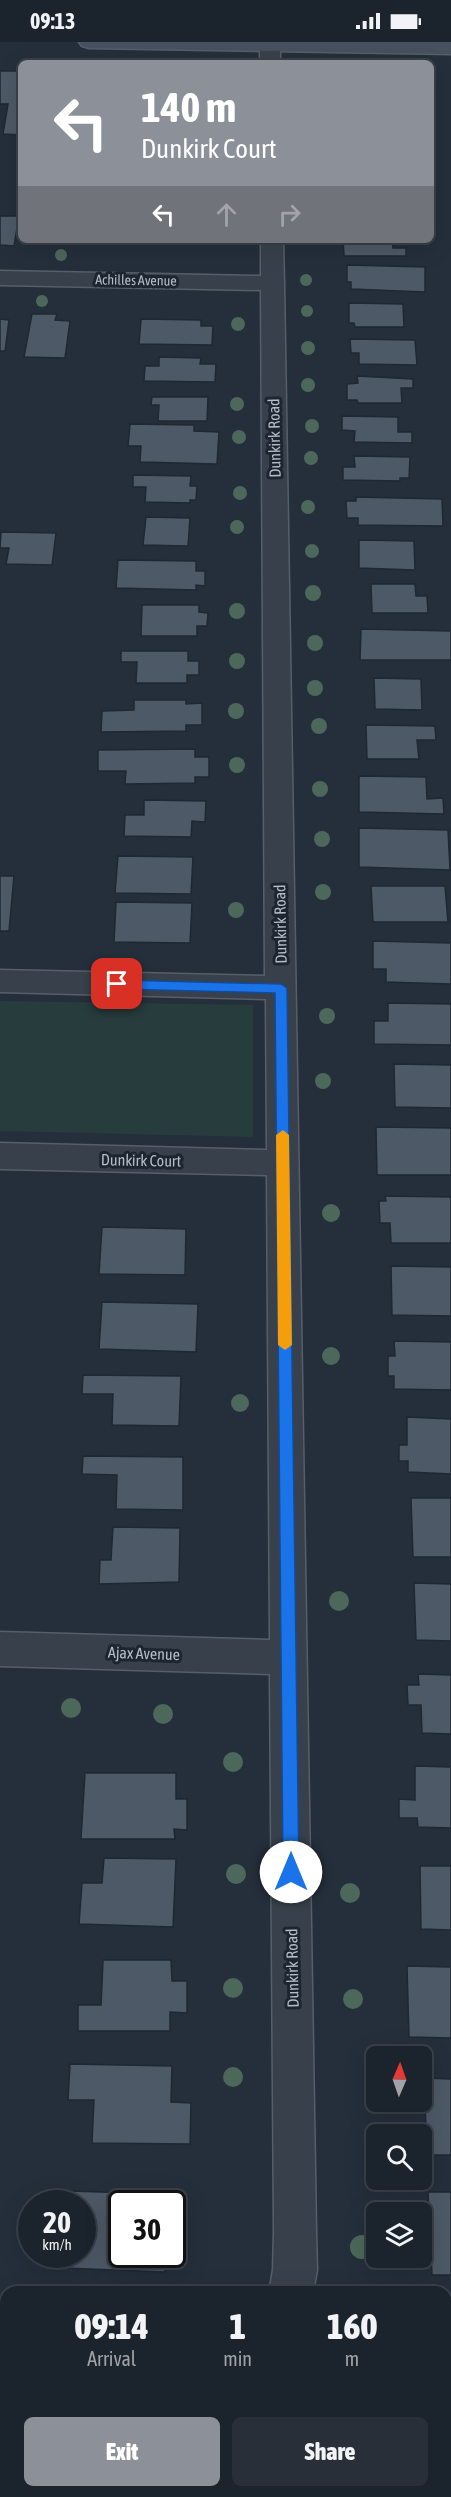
<!DOCTYPE html>
<style>
:root{--surface:#1b232c;--page:#282f38;--text:#f1f3f6;--muted:#a0a4a9;--line:#394048;--accent:#8c9099}
body{margin:0;font-family:"Asap Condensed",sans-serif;background:var(--page);color:var(--text);height:100vh;display:flex;flex-direction:column;font-size:22px;white-space:nowrap}
*{box-sizing:border-box;margin:0}
p{font-size:20px;color:var(--muted)}
.icon{flex:none;width:33px;height:33px;fill:none;stroke:currentColor;stroke-width:2;stroke-linecap:round;stroke-linejoin:round}
.map{position:relative;flex:1;overflow:hidden}
.side{position:absolute;left:0px;top:2244px;width:452px;height:212px;display:flex;flex-direction:column;background:var(--surface);border-radius:18px 18px 0 0;box-shadow:0 6px 24px #0002,0 0 0 2px var(--line)}
.side>*{flex:none}
.top-card{position:absolute;left:18px;top:18px;width:416px;height:183px;border-radius:9px;box-shadow:0 6px 24px #0002,0 0 0 2px var(--line);background:#8c9099;color:#fff;overflow:hidden}
.needle{width:39px;rotate:2deg}
.fabs{position:absolute;left:366px;top:2004px;display:grid;gap:12px}
.fabs a{display:grid;place-items:center;width:66px;height:66px;border-radius:9px;background:var(--surface);box-shadow:0 6px 24px #0002,0 0 0 2px var(--line);font-size:30px}
.speed{position:absolute;left:18px;top:2148px;display:flex;gap:12px;font-size:30px;font-weight:700;text-align:center}
.speed>*{display:grid;place-content:center;width:78px;height:78px;border-radius:50%;background:var(--surface);box-shadow:0 6px 24px #0002,0 0 0 2px var(--line);line-height:1}
.speed small{font-size:15px;font-weight:400}
.speed .limit{border:3px solid #111;border-radius:9px;background:#fff;color:#111}
.pin{position:absolute;display:grid;place-items:center;width:51px;height:51px;color:#fff;margin:-26px;border-radius:12px;box-shadow:0 3px 9px #0006}
.me{position:absolute;width:66px;margin:-33px;rotate:0deg;stroke-linejoin:round;filter:drop-shadow(0 0 4px #0008)}
.turn{display:flex;align-items:center;gap:21px;height:126px;padding:0 24px;font-size:27px}
.turn .icon{width:78px;height:78px;stroke-width:2.5}
.turn b{display:block;font-size:42px;line-height:51px}
.lanes{display:flex;align-items:center;height:57px;padding:0 24px;background:#0003;justify-content:center;gap:30px;direction:ltr}
.lanes .off{opacity:.35}
.eta{display:flex;justify-content:space-evenly;align-items:center;height:102px;text-align:center}
.eta b{font-size:36px;font-weight:800;line-height:42px}
.action{display:flex;gap:12px;margin-top:auto;padding:12px 24px}
.action a{flex:1;height:69px;border-radius:9px;background:var(--accent);color:#fff;font-size:24px;font-weight:800;line-height:69px;text-align:center}
.action a+a{background:var(--page);color:var(--text)}
.status{display:flex;justify-content:space-between;align-items:center;height:42px;padding:0 30px;background:var(--surface);direction:ltr}
.status svg{height:16px;fill:currentColor}
.map>svg:first-child{display:block}
.green{fill:#273c3d}
.building{fill:#4e5967;stroke:#1f2832;stroke-width:1.5}
.lines{fill:none;stroke-linecap:round;stroke-linejoin:round}
.street-casing{stroke:#565f69;stroke-width:3}
.secondary-casing{stroke:#565f69;stroke-width:3}
.street{fill:#38414b;fill-rule:evenodd}
.secondary{fill:#46505e;fill-rule:evenodd}
.tree{fill:#4c685a}
.route{fill:#1a73e8;stroke:#114b97;stroke-width:1.5}
.slow{fill:#f59e0b}
.labels{text-anchor:middle;dominant-baseline:central;stroke-width:6;stroke-linejoin:round;paint-order:stroke}
.far-street-label{font-size:14px;fill:#b4bcc7;stroke:#1d2630}
.street-label{font-size:16px;fill:#b4bcc7;stroke:#1d2630}
</style>
<div class="status"><b>09:13</b><svg viewBox="0 0 49 12"><path d="M0 12V9h3v3zM5 12V6h3v6zM10 12V3h3v9zM15 12V0h3v12zM26 1h20v11H26zM47 4h2v5h-2z"/></svg></div>
<div class="map">
<svg width="451" height="2455" viewBox="0 0 451 2455">
<rect width="100%" height="100%" fill="#242f3b"/>
<path class="green" d="M0,959L253,963V1095L0,1089Z"/>
<g class="building">
<path d="M0,29H21V93L3,92L8,62H0Z"/>
<path d="M0,174H19L14,204L0,203Z"/>
<path d="M343,198H392L393,206H406V214H344Z"/>
<path d="M347,223L425,225V250L351,247V240H347Z"/>
<path d="M349,261L403,262L404,285H355L354,281H349Z"/>
<path d="M32,272H57L55,278L70,279L65,316L24,315Z"/>
<path d="M0,277L9,278L5,309H0Z"/>
<path d="M141,277L201,278V284H213L212,303L139,302Z"/>
<path d="M350,297L415,298L417,323L359,322V311H351Z"/>
<path d="M159,315L201,316L200,322H216L215,340L144,339L145,324H159Z"/>
<path d="M357,334L413,337V346H401L402,361H358L357,358H347V342L358,341Z"/>
<path d="M152,355H208L207,379H158L159,363H151Z"/>
<path d="M342,374L398,375V390H412V401L354,400L355,389L342,388Z"/>
<path d="M130,382L194,383V389L219,390L217,422L140,420L141,404H128Z"/>
<path d="M354,414L410,415L409,436H400V439L343,438V425H355Z"/>
<path d="M133,433L191,434L190,444H197L196,458H190V461L145,460L146,445H133Z"/>
<path d="M356,455L442,457L443,484L358,483V476H347L346,459H356Z"/>
<path d="M146,475L190,476L188,504L143,503Z"/>
<path d="M1,490L56,491L52,523L6,522L9,506H0Z"/>
<path d="M359,498L414,499L415,528L359,526Z"/>
<path d="M118,518L196,519V529H205V544L196,543V548L116,546Z"/>
<path d="M371,542H415L416,554H427L428,571H372Z"/>
<path d="M142,563H199V570L208,571L207,584H197V594H141Z"/>
<path d="M361,587L451,589V618H360Z"/>
<path d="M121,609H188V619H199V633H187V641H136L137,620H121Z"/>
<path d="M374,636L421,637L422,668L375,667Z"/>
<path d="M134,658H186V662L202,661V683H186V689L101,690L102,669L134,668Z"/>
<path d="M366,683L435,684L436,698H417L419,717H367Z"/>
<path d="M195,707V715H209V735H195V741L125,742L126,729H98V708Z"/>
<path d="M359,734L426,735L427,757L443,756L444,772L359,770Z"/>
<path d="M144,758L206,759L205,780L192,779L191,795L124,794L125,773H144Z"/>
<path d="M359,786L448,788L450,828L359,825Z"/>
<path d="M118,814L193,815L191,852L115,851Z"/>
<path d="M0,834H14L9,889H0Z"/>
<path d="M371,844H445L448,880H373Z"/>
<path d="M116,860L192,861L190,901L114,900Z"/>
<path d="M373,899L451,901V942L386,940V927H373Z"/>
<path d="M388,961L451,962V1003L374,1002V979H388Z"/>
<path d="M394,1022L451,1023V1066L395,1065Z"/>
<path d="M376,1085L451,1086V1133H377Z"/>
<path d="M385,1154L451,1155V1201H391L390,1181H380L379,1159H386Z"/>
<path d="M102,1185L186,1187L185,1233L99,1232Z"/>
<path d="M391,1224L451,1225V1274L392,1273Z"/>
<path d="M102,1260L198,1262L196,1310L99,1307Z"/>
<path d="M394,1299L451,1300V1348L394,1347V1334H388V1314H395Z"/>
<path d="M83,1333L181,1334L179,1384L112,1383L113,1352H82Z"/>
<path d="M407,1375L451,1377V1432L408,1430V1419H399V1403H407Z"/>
<path d="M83,1414L183,1415V1468L116,1467L117,1433L82,1432Z"/>
<path d="M411,1456H451V1515H413Z"/>
<path d="M113,1485L180,1486L179,1540L99,1542L100,1518H111Z"/>
<path d="M414,1541L451,1542V1599L416,1598Z"/>
<path d="M418,1632L451,1633V1692L422,1691L421,1663H408L407,1643H419Z"/>
<path d="M415,1724L451,1725V1786L418,1785L417,1776H399V1757L415,1758Z"/>
<path d="M85,1731H176V1757H187V1788L174,1787L175,1797H81Z"/>
<path d="M104,1816L176,1817L173,1885L79,1882L82,1841H102Z"/>
<path d="M420,1824H451V1888L421,1887Z"/>
<path d="M103,1918H171L172,1939H187V1971L170,1970V1989H78V1963H101Z"/>
<path d="M407,1924L451,1925V1996L409,1995Z"/>
<path d="M70,2022L172,2024L171,2060L191,2061L190,2102L92,2101L94,2058H68Z"/>
<path d="M424,2036L451,2037V2113H427Z"/>
<path d="M69,2149L168,2152V2162H122V2212H166L165,2230L64,2226L65,2212H82V2162H68Z"/>
<path d="M428,2150H451V2233H432Z"/>
<path d="M446,2273L451,2274V2361H446Z"/>
</g>
<g class="lines">
<g class="street-casing">
<g id="street">
<path d="M262,0H278L280,4V21H260V4Z"/>
<path d="M261,198H283L284,241L316,2188L317,2228L313,2250H269L273,2228L274,2188L270,1632L0,1624V1590L270,1598L267,1133L0,1127V1101L267,1108L266,957L0,950V928L265,934L261,248L0,243V229L261,234Z"/>
<rect x="0" y="2315" width="6" height="44"/>
</g>
</g>
<g class="secondary-casing">
<path id="secondary" d="M79,0H451V12L89,6L82,4Z"/>
</g>
<use href="#street" class="street"/>
<use href="#secondary" class="secondary"/>
</g>
<g class="tree">
<circle cx="61" cy="213" r="6"/>
<circle cx="306" cy="238" r="6"/>
<circle cx="42" cy="259" r="6"/>
<circle cx="307" cy="269" r="6"/>
<circle cx="238" cy="282" r="7"/>
<circle cx="308" cy="306" r="7"/>
<circle cx="308" cy="343" r="7"/>
<circle cx="237" cy="362" r="7"/>
<circle cx="312" cy="384" r="7"/>
<circle cx="239" cy="395" r="7"/>
<circle cx="311" cy="416" r="7"/>
<circle cx="240" cy="451" r="7"/>
<circle cx="308" cy="465" r="7"/>
<circle cx="237" cy="485" r="7"/>
<circle cx="312" cy="509" r="7"/>
<circle cx="313" cy="551" r="8"/>
<circle cx="237" cy="569" r="8"/>
<circle cx="315" cy="601" r="8"/>
<circle cx="237" cy="619" r="8"/>
<circle cx="315" cy="646" r="8"/>
<circle cx="236" cy="669" r="8"/>
<circle cx="319" cy="684" r="8"/>
<circle cx="237" cy="723" r="8"/>
<circle cx="320" cy="747" r="8"/>
<circle cx="322" cy="797" r="8"/>
<circle cx="323" cy="850" r="8"/>
<circle cx="236" cy="868" r="8"/>
<circle cx="327" cy="974" r="8"/>
<circle cx="323" cy="1039" r="8"/>
<circle cx="331" cy="1171" r="9"/>
<circle cx="331" cy="1314" r="9"/>
<circle cx="240" cy="1361" r="9"/>
<circle cx="339" cy="1559" r="10"/>
<circle cx="71" cy="1666" r="10"/>
<circle cx="163" cy="1672" r="10"/>
<circle cx="233" cy="1720" r="10"/>
<circle cx="236" cy="1832" r="10"/>
<circle cx="350" cy="1851" r="10"/>
<circle cx="233" cy="1946" r="10"/>
<circle cx="353" cy="1957" r="10"/>
<circle cx="233" cy="2035" r="10"/>
<circle cx="362" cy="2205" r="12"/>
</g>
<path class="route" d="M117,938L281,942L287,946L299,1830L297,1836L291,1838L285,1836L283,1830L275,951L117,947L111,942Z"/>
<path class="slow" d="M283,1088L289,1093L292,1303L285,1308L278,1303L276,1093Z"/>
<g class="labels">
<g class="far-street-label">
<text transform="translate(136 238) rotate(1)">Achilles Avenue</text>
</g>
<g class="street-label">
<text transform="translate(274 396) rotate(-91)">Dunkirk Road</text>
<text transform="translate(280 882) rotate(-91)">Dunkirk Road</text>
<text transform="translate(141 1118) rotate(1)">Dunkirk Court</text>
<text transform="translate(144 1611) rotate(2)">Ajax Avenue</text>
<text transform="translate(292 1926) rotate(-91)">Dunkirk Road</text>
</g>
</g>
</svg>
<div class="fabs">
<a><svg class="needle" viewBox="-14 -14 28 28"><path d="M0-13l5 13h-10z" fill="#e53935"/><path d="M0 13l5-13h-10z" fill="#a0a4a9"/></svg></a>
<a><svg class="icon" aria-label="search" viewBox="0 0 24 24"><circle cx="10" cy="10" r="6"/><path d="M15 15l6 6"/></svg></a>
<a><svg class="icon" aria-label="layers" viewBox="0 0 24 24"><path d="M12 4l9 5-9 5-9-5zM3 14l9 5 9-5"/></svg></a>
</div>
<div class="speed"><div>20<small>km/h</small></div><div class="limit">30</div></div>
<div class="pin" style="left:117px;top:942px;background:#d93025"><svg class="icon" aria-label="arrive" viewBox="0 0 24 24"><path d="M6 21V4h12l-3 4 3 4H6"/></svg></div>
<svg class="me" style="left:291px;top:1830px" viewBox="-20 -20 40 40"><circle r="19" fill="#fff"/><path d="M0-13L10 11 0 6-10 11z" fill="#1a73e8"/></svg>
<div class="top-card">
<div class="turn"><svg class="icon" aria-label="left" viewBox="0 0 24 24"><path d="M17 20v-9H6M10 6l-5 5 5 5"/></svg><div><b>140 m</b>Dunkirk Court</div></div>
<div class="lanes"><svg class="icon" aria-label="left" viewBox="0 0 24 24"><path d="M17 20v-9H6M10 6l-5 5 5 5"/></svg><svg class="icon off" aria-label="ahead" viewBox="0 0 24 24"><path d="M12 20V5M6 11l6-6 6 6"/></svg><svg class="icon off" aria-label="right" viewBox="0 0 24 24"><path d="M7 20v-9h11M14 6l5 5-5 5"/></svg></div>
</div>
<section class="side">
<div class="eta">
<div><b>09:14</b><p>Arrival</p></div>
<div><b>1</b><p>min</p></div>
<div><b>160</b><p>m</p></div>
</div>
<div class="action"><a>Exit</a><a>Share</a></div>
</section>
</div>
